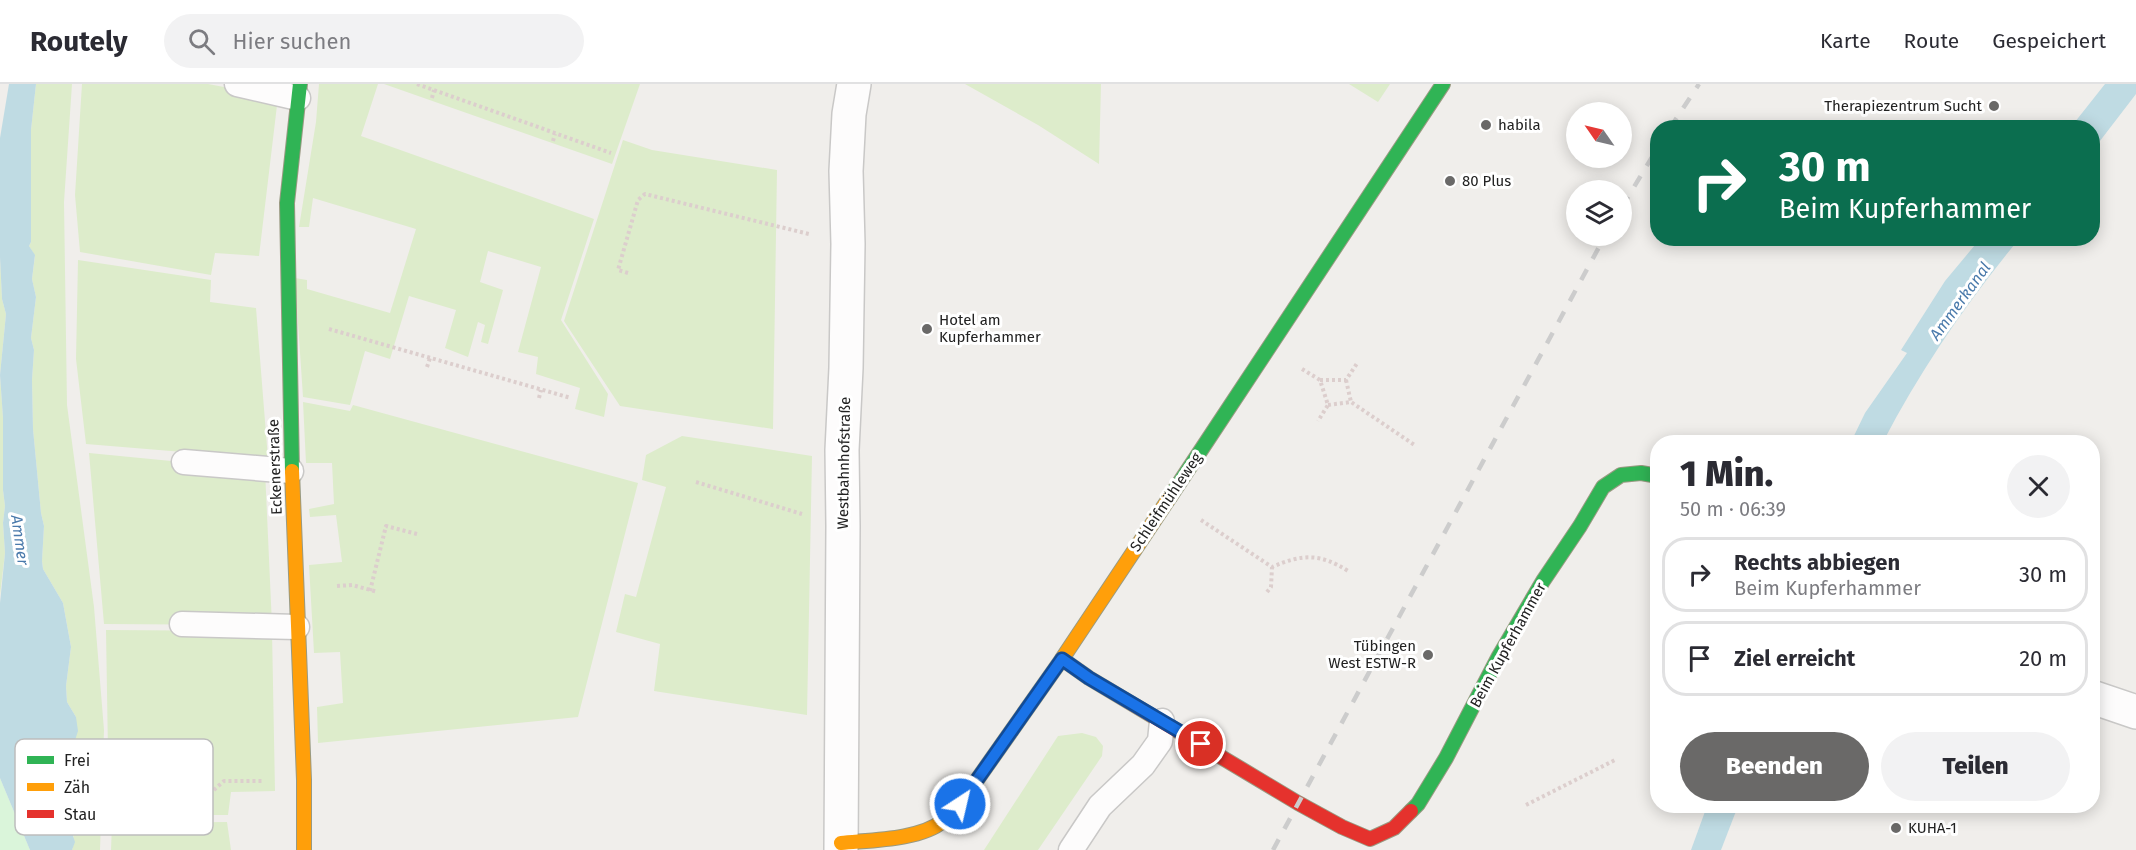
<!DOCTYPE html>
<html lang="de">
<meta charset="utf-8">
<style>
:root{--surface:#fff;--page:#f2f2f3;--text:#2b2b33;--muted:#7c7c81;--line:#e1e1e2;--accent:#6a6968}
body{margin:0;font-family:"Fira Sans",sans-serif;background:var(--page);color:var(--text);height:100vh;display:flex;flex-direction:column;font-size:22px;white-space:nowrap}
*{box-sizing:border-box;margin:0}
p{font-size:20px;color:var(--muted)}
.icon{flex:none;width:33px;height:33px;fill:none;stroke:currentColor;stroke-width:2;stroke-linecap:round;stroke-linejoin:round}
.map{position:relative;flex:1;overflow:hidden}
.drawer{position:absolute;left:1650px;top:351px;width:450px;height:378px;display:flex;flex-direction:column;background:var(--surface);border-radius:24px;box-shadow:0 3px 15px #0003}
.drawer>*{flex:none}
.hud{position:absolute;left:1650px;top:36px;width:450px;height:126px;border-radius:24px;box-shadow:0 3px 15px #0003;background:#0b6e4f;color:#fff;overflow:hidden}
.needle{width:39px;rotate:304deg}
.buttons{position:absolute;left:1566px;top:18px;display:grid;gap:12px}
.buttons a{display:grid;place-items:center;width:66px;height:66px;border-radius:50%;background:var(--surface);box-shadow:0 3px 15px #0003;font-size:30px}
.pin{position:absolute;display:grid;place-items:center;width:51px;height:51px;color:#fff;margin:-26px;border:3px solid #fff;border-radius:50%;box-shadow:0 2px 6px #0007}
.me{position:absolute;width:66px;margin:-33px;rotate:35deg;stroke-linejoin:round;filter:drop-shadow(0 0 4px #0008)}
.turn{display:flex;align-items:center;gap:21px;height:126px;padding:0 30px;font-size:27px}
.turn .icon{width:78px;height:78px;stroke-width:2.5}
.turn b{display:block;font-size:42px;line-height:51px}
.round{display:grid;place-items:center;flex:none;width:63px;height:63px;border-radius:32px;background:var(--page)}
.summary{display:flex;align-items:center;justify-content:space-between;height:102px;padding:0 30px}
h1{font-size:36px;font-weight:800;line-height:45px}
.action{display:flex;gap:12px;margin-top:auto;padding:12px 30px}
.action a{flex:1;height:69px;border-radius:36px;background:var(--accent);color:#fff;font-size:24px;font-weight:800;line-height:69px;text-align:center}
.action a+a{background:var(--page);color:var(--text)}
ul{padding:0;list-style:none}
li{display:flex;align-items:center;gap:18px;height:75px;margin:0 12px 9px;padding:0 18px;border:3px solid var(--line);border-radius:24px}
li div{flex:1}
li b{display:block;font-size:22px}
li em{font-style:normal}
header{display:flex;align-items:center;gap:36px;box-sizing:border-box;height:84px;padding:0 30px;background:var(--surface);border-bottom:2px solid var(--line)}
header strong{font-size:28px}
nav{display:flex;gap:33px;margin-inline-start:auto;font-size:21px}
.search{width:420px;height:54px;background:var(--page);display:flex;align-items:center;gap:15px;box-sizing:border-box;padding:0 21px;border-radius:33px;color:var(--muted);font-size:22px}
.map>svg:first-child{display:block}
.grass{fill:#ddeccb}
.park{fill:#daf5da}
.water{fill:#bfdbe3}
.lines{fill:none;stroke-linecap:round;stroke-linejoin:round}
.lane-casing{stroke:#c9c8c7;stroke-width:27}
.street-casing{stroke:#c9c8c7;stroke-width:36}
.fast-casing{stroke:#999a82;stroke-width:16}
.slow-casing{stroke:#999a82;stroke-width:16}
.jam-casing{stroke:#999a82;stroke-width:16}
.path{stroke:#dccecd;stroke-width:4;stroke-dasharray:3 3;stroke-linecap:butt}
.lane{stroke:#fdfcfc;stroke-width:24}
.street{stroke:#fdfcfc;stroke-width:33}
.fast{stroke:#30b455;stroke-width:14}
.slow{stroke:#ff9f0a;stroke-width:14}
.jam{stroke:#e5322d;stroke-width:14}
.rail{stroke:#ccc;stroke-width:4.5;stroke-dasharray:12 12;stroke-linecap:butt}
.route-casing{stroke:#114b97;stroke-width:15}
.route{stroke:#1a73e8;stroke-width:10}
.poi-dot{fill:#6a6968;stroke:#fff;stroke-width:2}
.labels{text-anchor:middle;dominant-baseline:central;stroke-width:6;stroke-linejoin:round;paint-order:stroke}
.poi-label{font-size:15px;fill:#222;stroke:#fff;text-anchor:start}
.street-label{font-size:15px;fill:#222;stroke:#fff}
.water-label{font-size:16px;font-style:italic;fill:#4a7aab;stroke:#fff}
.key{fill:#fff;stroke:#bdbdbd;stroke-width:1.5}
.key-label{font-size:16px;fill:#222}
</style>
<header>
<strong>Routely</strong>
<div class="search"><svg class="icon" aria-label="search" viewBox="0 0 24 24"><circle cx="10" cy="10" r="6"/><path d="M15 15l6 6"/></svg>Hier suchen</div>
<nav><a>Karte</a><a>Route</a><a>Gespeichert</a></nav>
</header>
<div class="map">
<svg width="2136" height="766" viewBox="0 0 2136 766">
<rect width="100%" height="100%" fill="#f0eeeb"/>
<g class="grass">
<path d="M36,0H72L64,118L67,321L94,523L104,646L100,766H72C75,758 72,755 74,749L77,748L80,693L72,686L68,678L73,665L76,633L67,618L66,602L71,563L63,519L43,485L42,477L44,442L41,429L33,345L32,296L34,266L31,254L36,213L32,195L35,172L29,162L31,158V46Z"/>
<path d="M82,0H208L278,13L259,172L215,169L211,191L80,168L75,111Z"/>
<path d="M319,0H378L361,52L594,135L561,236L608,310L604,333L575,325L580,304L536,290L538,273L518,268L541,183L488,167L480,198L503,206L488,260L481,258L485,241L478,238L468,273L445,264L456,226L409,212L390,275L365,267L350,321L303,313L295,194L307,196V205L390,229L416,145L313,114L309,143H299L316,38Z"/>
<path d="M384,0H640L612,80Z"/>
<path d="M965,0H1101L1099,80L1038,41Z"/>
<path d="M1349,0H1390L1378,18Z"/>
<path d="M623,56L652,66L777,86L773,345L620,322L564,237Z"/>
<path d="M0,173L2,215L6,230L0,291L3,334V406L5,422L3,439L5,469L0,511Z"/>
<path d="M78,176L211,196L210,218L256,224L268,375L86,360L76,275Z"/>
<path d="M303,318L350,327L353,321L638,399L578,633L318,659L317,623L343,619L340,568L314,569L309,481L342,478L336,431L310,433L309,425L334,420L332,379H306Z"/>
<path d="M682,352L812,372L807,631L654,607L660,560L616,548L625,510L636,513L666,403L642,396L646,371Z"/>
<path d="M89,369L265,386L272,541L104,540Z"/>
<path d="M106,546L272,547L275,707L231,708L228,731H109Z"/>
<path d="M1082,649L1096,653L1103,662L1102,672L1038,766H984L1058,652Z"/>
<path d="M227,738L231,766H111L112,739Z"/>
</g>
<path class="park" d="M0,694L30,766H0Z"/>
<g class="water">
<path d="M9,0H36L31,46V158L29,162L35,171L32,195L36,213L31,254L34,266L32,296L33,345L41,429L44,442L42,477L43,485L63,519L71,563L66,602L67,618L76,633L78,647L68,678C72,685 76,688 80,693C91,708 81,731 77,748L74,749L73,752L75,758L72,766H30L0,694V519L5,469L3,439L5,422L3,406V334L0,291L6,230L2,215L0,173V54Z"/>
<path d="M2105,0H2136V10L2093,66L2092,44L2071,43Z"/>
<path d="M1980,155H2019C1967,218 1921,285 1883,358H1851L1865,329L1907,269L1901,266L1945,197Z"/>
<path d="M1707,722H1738L1721,766H1691Z"/>
</g>
<g class="lines">
<g class="lane-casing">
<g id="lane">
<path d="M237,0L298,14"/>
<path d="M184,378L291,387"/>
<path d="M182,540L297,543"/>
<path d="M1071,766L1100,722L1143,681L1160,657L1162,637"/>
</g>
</g>
<g class="street-casing">
<g id="street">
<path d="M2092,613L2136,628"/>
<path d="M841,766L843,442L842,366L846,284L848,160L846,87L849,30L854,0"/>
</g>
</g>
<g class="fast-casing">
<g id="fast">
<path d="M292,387L287,119L300,0"/>
<path d="M1170,413L1443,0"/>
<path d="M1411,727L1418,720L1446,674L1499,572L1543,497L1580,442L1603,403L1621,391L1641,389L1658,392"/>
</g>
</g>
<g class="slow-casing">
<g id="slow">
<path d="M292,387L304,696V766"/>
<path d="M841,759C870,756 920,756 943,737C950,733 955,726 960,720L1062,575L1170,413"/>
</g>
</g>
<g class="jam-casing">
<path id="jam" d="M1062,575L1089,594L1298,719L1342,743L1370,755L1394,744L1411,727"/>
</g>
<g class="path">
<path d="M417,0L611,69"/>
<path d="M432,14L434,6"/>
<path d="M553,57L555,50"/>
<path d="M628,189L618,186L638,116L645,110L809,150"/>
<path d="M329,245L571,314"/>
<path d="M427,283L430,274"/>
<path d="M1302,285L1320,296L1328,321L1318,337"/>
<path d="M1320,296H1346L1358,278"/>
<path d="M1346,296L1351,318"/>
<path d="M539,314L541,306"/>
<path d="M1328,321L1351,318L1416,362"/>
<path d="M696,398L802,430"/>
<path d="M1201,436L1272,483C1302,470 1320,469 1348,487"/>
<path d="M337,502L352,501L378,508"/>
<path d="M370,507L386,442L417,450"/>
<path d="M1267,508L1271,503L1272,483"/>
<path d="M117,695V723L192,725L224,697H264"/>
<path d="M1526,721L1617,675"/>
</g>
<use href="#lane" class="lane"/>
<use href="#street" class="street"/>
<use href="#fast" class="fast"/>
<use href="#slow" class="slow"/>
<use href="#jam" class="jam"/>
<g class="rail">
<path d="M1670,44L1699,0"/>
<path d="M1622,123L1658,63"/>
<path d="M1273,766L1605,152"/>
</g>
</g>
<g class="lines">
<g class="route-casing">
<path id="route" d="M960,720L1062,575L1089,594L1201,660"/>
</g>
<use href="#route" class="route"/>
</g>
<g class="poi-dot">
<circle cx="1994" cy="22" r="6"/>
<circle cx="1486" cy="41" r="6"/>
<circle cx="1450" cy="97" r="6"/>
<circle cx="927" cy="245" r="6"/>
<circle cx="1428" cy="571" r="6"/>
<circle cx="1896" cy="744" r="6"/>
</g>
<g class="labels">
<g class="poi-label">
<text x="1982" y="22" text-anchor="end">Therapiezentrum Sucht</text>
<text x="1498" y="41">habila</text>
<text x="1462" y="97">80 Plus</text>
<text x="939" y="236">Hotel am<tspan x="939" dy="17">Kupferhammer</tspan></text>
<text x="1416" y="562" text-anchor="end">Tübingen<tspan x="1416" dy="17">West ESTW-R</tspan></text>
<text x="1908" y="744">KUHA-1</text>
</g>
<g class="street-label">
<text transform="translate(844 379) rotate(-89)">Westbahnhofstraße</text>
<text transform="translate(275 383) rotate(-92)">Eckenerstraße</text>
<text transform="translate(1166 418) rotate(-56)">Schleifmühleweg</text>
<text transform="translate(1508 561) rotate(-61)">Beim Kupferhammer</text>
</g>
<g class="water-label">
<text transform="translate(1960 217) rotate(-54)">Ammerkanal</text>
<text transform="translate(20 456) rotate(82)">Ammer</text>
</g>
</g>
<rect x="15" y="655" width="198" height="96" rx="9" class="key"/>
<rect x="27" y="672" width="27" height="8" fill="#30b455"/>
<rect x="27" y="699" width="27" height="8" fill="#ff9f0a"/>
<rect x="27" y="726" width="27" height="8" fill="#e5322d"/>
<g class="key-label">
<text x="64" y="682">Frei</text>
<text x="64" y="709">Zäh</text>
<text x="64" y="736">Stau</text>
</g>
</svg>
<div class="buttons">
<a><svg class="needle" viewBox="-14 -14 28 28"><path d="M0-13l5 13h-10z" fill="#e53935"/><path d="M0 13l5-13h-10z" fill="#7c7c81"/></svg></a>
<a><svg class="icon" aria-label="layers" viewBox="0 0 24 24"><path d="M12 4l9 5-9 5-9-5zM3 14l9 5 9-5"/></svg></a>
</div>
<div class="pin" style="left:1201px;top:660px;background:#d93025"><svg class="icon" aria-label="arrive" viewBox="0 0 24 24"><path d="M6 21V4h12l-3 4 3 4H6"/></svg></div>
<svg class="me" style="left:960px;top:720px" viewBox="-20 -20 40 40"><circle r="17" fill="#1a73e8" stroke="#fff" stroke-width="3"/><path d="M0-11L8 9 0 5-8 9z" fill="#fff"/></svg>
<div class="hud">
<div class="turn"><svg class="icon" aria-label="right" viewBox="0 0 24 24"><path d="M7 20v-9h11M14 6l5 5-5 5"/></svg><div><b>30 m</b>Beim Kupferhammer</div></div>
</div>
<section class="drawer">
<div class="summary"><div><h1>1 Min.</h1><p>50 m · 06:39</p></div><a class="round"><svg class="icon" aria-label="close" viewBox="0 0 24 24"><path d="M6 6l12 12M18 6L6 18"/></svg></a></div>
<ul>
<li><svg class="icon" aria-label="right" viewBox="0 0 24 24"><path d="M7 20v-9h11M14 6l5 5-5 5"/></svg><div><b>Rechts abbiegen</b><p>Beim Kupferhammer</p></div><em>30 m</em></li>
<li><svg class="icon" aria-label="arrive" viewBox="0 0 24 24"><path d="M6 21V4h12l-3 4 3 4H6"/></svg><div><b>Ziel erreicht</b></div><em>20 m</em></li>
</ul>
<div class="action"><a>Beenden</a><a>Teilen</a></div>
</section>
</div>
